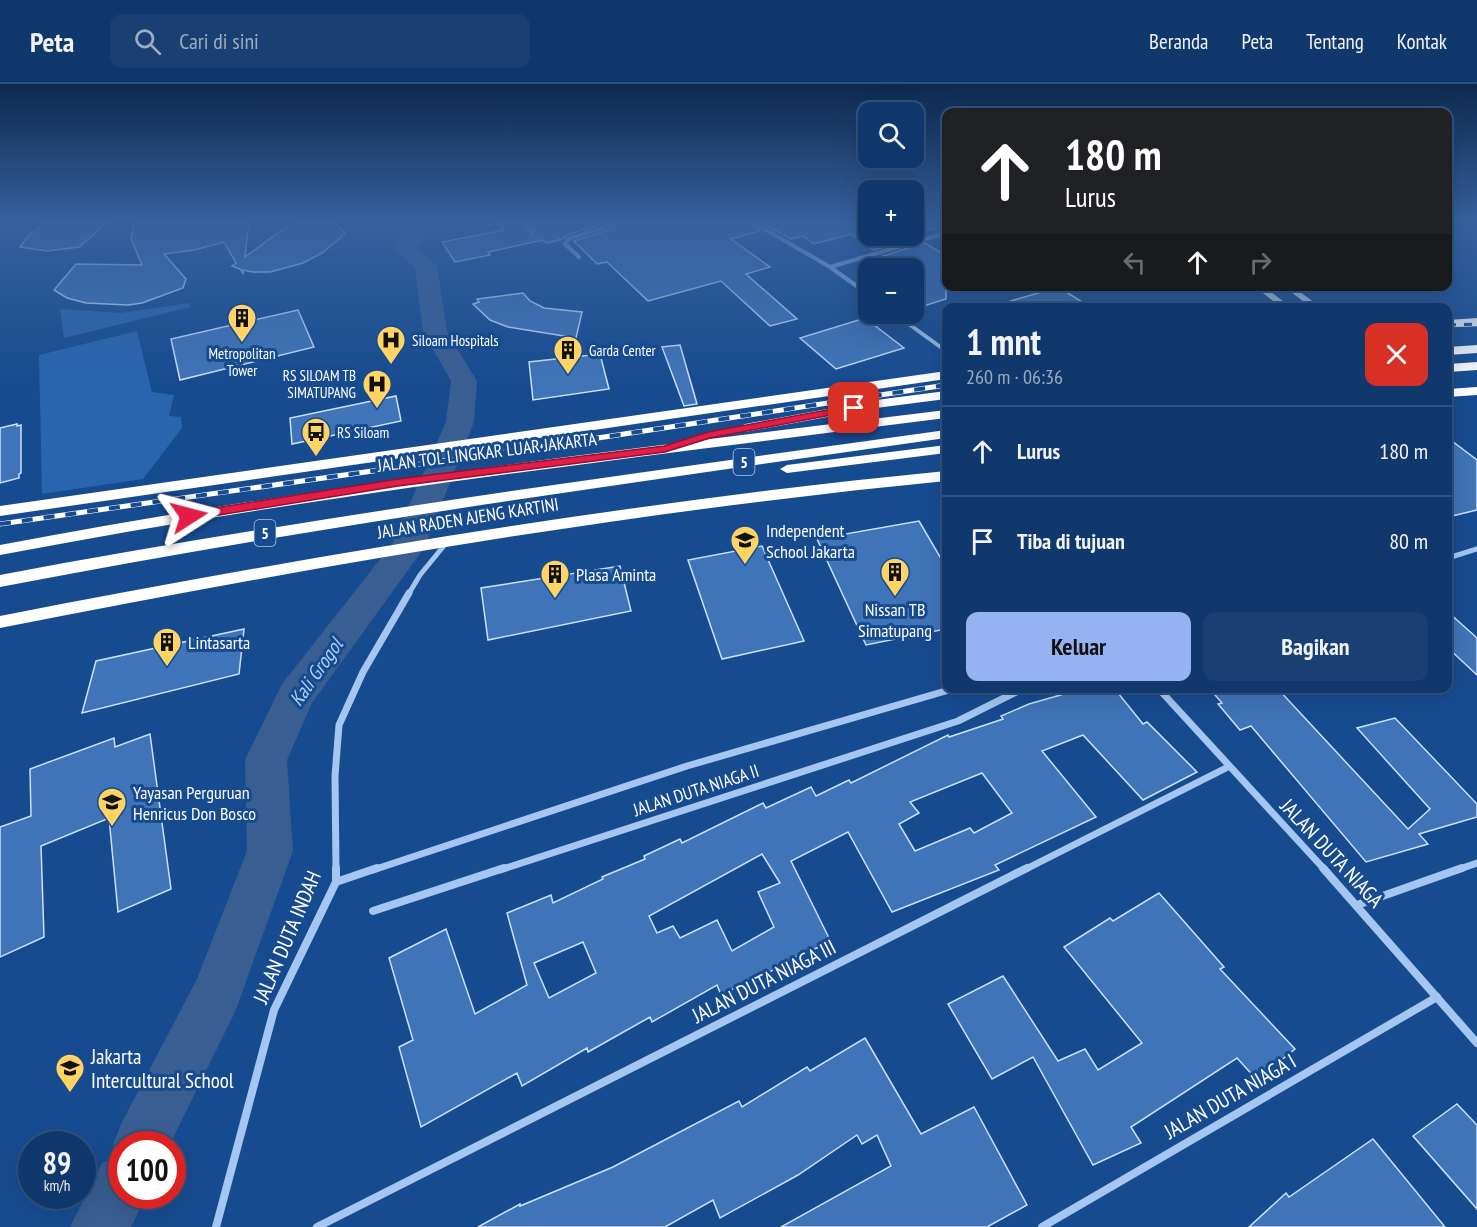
<!DOCTYPE html>
<html lang="id">
<meta charset="utf-8">
<style>
:root{--surface:#11386c;--page:#1a3f72;--text:#f1f3f6;--muted:#9cacc2;--line:#30527f;--accent:#95b2f1}
body{margin:0;font-family:"PT Sans Narrow",sans-serif;background:var(--page);color:var(--text);height:100vh;display:flex;flex-direction:column;font-size:22px;white-space:nowrap}
*{box-sizing:border-box;margin:0}
p{font-size:20px;color:var(--muted)}
.icon{flex:none;width:33px;height:33px;fill:none;stroke:currentColor;stroke-width:2;stroke-linecap:round;stroke-linejoin:round}
.map{position:relative;flex:1;overflow:hidden}
.sheet{position:absolute;left:942px;top:219px;width:510px;height:390px;display:flex;flex-direction:column;background:var(--surface);border-radius:12px;box-shadow:0 6px 24px #0002,0 0 0 2px var(--line)}
.sheet>*{flex:none}
.banner{position:absolute;left:942px;top:24px;width:510px;height:183px;border-radius:12px;box-shadow:0 6px 24px #0002,0 0 0 2px var(--line);background:#202124;color:#fff;overflow:hidden}
.fabs{position:absolute;left:858px;top:18px;display:grid;gap:12px}
.fabs a{display:grid;place-items:center;width:66px;height:66px;border-radius:12px;background:var(--surface);box-shadow:0 6px 24px #0002,0 0 0 2px var(--line);font-size:30px}
.speed{position:absolute;left:18px;top:1047px;display:flex;gap:12px;font-size:30px;font-weight:700;text-align:center}
.speed>*{display:grid;place-content:center;width:78px;height:78px;border-radius:50%;background:var(--surface);box-shadow:0 6px 24px #0002,0 0 0 2px var(--line);line-height:1}
.speed small{font-size:15px;font-weight:400}
.speed .limit{border:9px solid #d22;background:#fff;color:#111}
.pin{position:absolute;display:grid;place-items:center;width:51px;height:51px;color:#fff;margin:-26px;border-radius:12px;box-shadow:0 3px 9px #0006}
.me{position:absolute;width:66px;margin:-33px;rotate:81deg;stroke-linejoin:round;filter:drop-shadow(0 0 4px #0008)}
.turn{display:flex;align-items:center;gap:21px;height:126px;padding:0 24px;font-size:27px}
.turn .icon{width:78px;height:78px;stroke-width:2.5}
.turn b{display:block;font-size:42px;line-height:51px}
.lanes{display:flex;align-items:center;height:57px;padding:0 24px;background:#0003;justify-content:center;gap:30px;direction:ltr}
.lanes .off{opacity:.35}
.round{display:grid;place-items:center;flex:none;width:63px;height:63px;border-radius:12px;background:var(--page)}
.overview{display:flex;align-items:center;justify-content:space-between;height:102px;padding:0 24px}
h1{font-size:36px;font-weight:700;line-height:45px}
.button{display:flex;gap:12px;margin-top:auto;padding:12px 24px}
.button a{flex:1;height:69px;border-radius:12px;background:var(--accent);color:#111;font-size:24px;font-weight:700;line-height:69px;text-align:center}
.button a+a{background:var(--page);color:var(--text)}
ul{padding:0;list-style:none}
li{display:flex;align-items:center;gap:18px;height:90px;padding:0 24px;border-top:2px solid var(--line)}
li div{flex:1}
li b{display:block;font-size:22px}
li em{font-style:normal}
header{display:flex;align-items:center;gap:36px;box-sizing:border-box;height:84px;padding:0 30px;background:var(--surface);border-bottom:2px solid var(--line)}
header strong{font-size:28px}
nav{display:flex;gap:33px;margin-inline-start:auto;font-size:21px}
.search{width:420px;height:54px;background:var(--page);display:flex;align-items:center;gap:15px;box-sizing:border-box;padding:0 21px;border-radius:12px;color:var(--muted);font-size:22px}
.map>svg:first-child{display:block}
.green{fill:#2a64ae}
.lines{fill:none;stroke-linecap:round;stroke-linejoin:round}
.river{fill:#395e91;fill-rule:evenodd}
.building{fill:#4074b8;stroke:#cbe0fb;stroke-width:1.5;fill-rule:evenodd}
.street-far3{stroke:#a4c6f0;stroke-width:4}
.street-far2{stroke:#a4c6f0;stroke-width:5}
.street-far1{stroke:#a4c6f0;stroke-width:7}
.street{stroke:#a4c6f0;stroke-width:8}
.secondary{fill:#d2e3fb;fill-rule:evenodd}
.highway{fill:#fff;fill-rule:evenodd}
.rail-far1-casing{stroke:#fff;stroke-width:4.5}
.rail-casing{stroke:#fff;stroke-width:5}
.rail-far1{stroke:#174b90;stroke-width:3;stroke-dasharray:8;stroke-linecap:butt}
.rail{stroke:#174b90;stroke-width:4;stroke-dasharray:11;stroke-linecap:butt}
.route{fill:#e11d48;stroke:#92132f;stroke-width:1.5}
.labels{text-anchor:middle;dominant-baseline:central;stroke-width:6;stroke-linejoin:round;paint-order:stroke}
.far-poi-label{font-size:15px;fill:#fff;stroke:#174b90;text-anchor:start}
.shield{fill:#174b90;stroke:#b9c9de;stroke-width:1.5}
.shield-label{font-size:16px;font-weight:bold;fill:#fff}
.street-label{font-size:18px;fill:#fff;stroke:#174b90}
.poi-label{font-size:18px;fill:#fff;stroke:#174b90;text-anchor:start}
.water-label{font-size:20px;font-style:italic;fill:#b0d0f7;stroke:#174b90}
.near-street-label{font-size:21px;fill:#fff;stroke:#174b90}
.near-poi-label{font-size:21px;fill:#fff;stroke:#174b90;text-anchor:start}
</style>
<header>
<strong>Peta</strong>
<div class="search"><svg class="icon" aria-label="search" viewBox="0 0 24 24"><circle cx="10" cy="10" r="6"/><path d="M15 15l6 6"/></svg>Cari di sini</div>
<nav><a>Beranda</a><a>Peta</a><a>Tentang</a><a>Kontak</a></nav>
</header>
<div class="map">
<svg width="1477" height="1143" viewBox="0 0 1477 1143">
<rect width="100%" height="100%" fill="#174b90"/>
<g class="green">
<path d="M190,219V223L64,254L60,225L120,229Z"/>
<path d="M137,247L152,308L174,311L169,332L181,333L182,344L143,395L42,410L39,271Z"/>
</g>
<g class="lines">
<path class="river" d="M410,137H430L417,164L437,182L447,248L477,297L474,338L424,464L312,619L287,676L293,767L235,928L170,1060H122V1112H146L131,1143H70L102,1079L118,1072L113,1060L121,1040L197,895L247,767L245,676L282,600L392,460L446,338L451,297L423,248L415,184L394,165Z"/>
</g>
<g class="building">
<path d="M49,137H109L79,163L47,167L20,163L28,152Z"/>
<path d="M135,137H249L245,173L283,145L308,137H330L340,142L345,150L322,169L303,179L270,188H253L243,186V189L240,185L232,182L236,179L224,158L194,166L164,170L186,195L183,204L142,219L128,221L86,219L67,214L54,206L76,180L142,181L131,155Z"/>
<path d="M496,137H520L532,149L536,145L530,137H610L567,151L563,155L546,159L543,156L488,168L490,171L455,178L442,158L504,146Z"/>
<path d="M628,137H747L760,147L731,155L770,183L746,190L797,235L770,242L721,197L648,217L607,178L597,180L574,157L625,141Z"/>
<path d="M759,137H868V152H911L915,154L874,166L851,150L814,160L803,152L791,155Z"/>
<path d="M914,137H941L942,142L914,150Z"/>
<path d="M925,159L946,172V215L914,225V184H901L883,172Z"/>
<path d="M1058,203L1092,224H1005L1004,219Z"/>
<path d="M523,209L530,217L544,224L582,228L576,254L508,243L490,236L473,220L479,218L477,215Z"/>
<path d="M298,226L314,263L180,296L171,255Z"/>
<path d="M865,234L904,264L836,285L800,254Z"/>
<path d="M680,261L697,320L684,322L662,263Z"/>
<path d="M600,270L609,305L533,316L529,278Z"/>
<path d="M396,312L401,337L292,360L290,334Z"/>
<path d="M17,340V342L21,341V389L19,390V394L0,399V344Z"/>
<path d="M1448,354L1477,376V426L1448,433Z"/>
<path d="M919,437L946,483V545L866,561L817,455Z"/>
<path d="M762,462L804,557L722,575L688,476Z"/>
<path d="M620,482L631,527L488,556L481,504Z"/>
<path d="M1448,528L1477,554V591L1448,564Z"/>
<path d="M244,545L239,590L82,629L96,577Z"/>
<path d="M1085,604H1114L1143,640L1147,638L1197,688L1143,716L1083,651L1042,667L1096,733L995,781L999,786L892,828L848,748L791,777L831,858L779,880L780,882L756,896L755,894L721,911L717,901L652,938L650,933L588,968L587,964L522,1002L517,989L421,1043L399,963L413,956L389,874L446,845L475,930L527,901L507,829L551,811L553,819L603,795L602,793L645,775L644,772L680,755L682,759L763,719L766,724L811,703L816,712L849,696L851,699L948,651L949,653L1003,635L1001,632L1029,620ZM982,689L1012,729L974,749L970,744L915,767L899,740L919,729L910,718ZM762,770L780,799L758,808L774,843L732,867L717,836L680,854L673,842L657,849L649,832ZM583,858L596,889L549,914L534,879Z"/>
<path d="M1209,604H1277L1408,745L1430,725L1357,644L1395,634L1477,720V733L1419,750L1428,760L1366,778L1251,642L1240,646L1218,620L1222,619Z"/>
<path d="M150,650L171,805L118,828L109,734L41,762L44,853L0,873V743L31,732L30,685L114,654L115,663Z"/>
<path d="M1159,809L1224,883L1220,885L1295,965L1257,996L1237,974L1131,1043L1141,1059L1093,1081L1033,973L992,995L948,920L1003,892L1058,977L1085,965L1098,986L1142,959L1064,863L1110,834L1113,837Z"/>
<path d="M865,954L921,1050L974,1023L1027,1121L987,1143H781L891,1082L877,1051L862,1060L857,1051L798,1091L720,1134L713,1116L665,1143H478L520,1120V1122L613,1083L739,1017L742,1023L807,983L810,987Z"/>
<path d="M1457,1020L1477,1041V1125L1413,1052Z"/>
<path d="M1373,1055L1445,1143H1249L1286,1109L1289,1113Z"/>
</g>
<g class="lines">
<g class="street-far3">
<path d="M524,137L532,145"/>
<path d="M751,137L830,183L868,210"/>
<path d="M579,173L565,160L568,155L624,137"/>
<path d="M830,183L946,149"/>
<path d="M895,230L946,267"/>
</g>
<g class="street-far2">
<path d="M1448,474L1477,465"/>
<path d="M408,511L420,491L447,458"/>
</g>
<g class="street-far1">
<path d="M1158,604L1325,786"/>
<path d="M336,786L335,692L339,641L363,588L409,509"/>
<path d="M373,786L687,682L956,604"/>
<path d="M500,786L958,637L1024,604"/>
<path d="M1024,786L1228,683"/>
<path d="M1457,786L1477,779"/>
</g>
<g class="street">
<path d="M1323,784L1477,959"/>
<path d="M336,798L377,784"/>
<path d="M1357,821L1462,784"/>
<path d="M373,827L504,784"/>
<path d="M216,1143L274,926L336,798V784"/>
<path d="M317,1143L1027,784"/>
<path d="M1042,1143L1437,913"/>
</g>
<g class="secondary">
<path d="M1254,202H1263L1292,224H1282Z"/>
<path d="M1283,202H1292L1322,224H1312Z"/>
</g>
<g class="highway">
<path d="M1477,234V242H1448V236Z"/>
<path d="M1477,261V269L1448,271V263Z"/>
<path d="M1477,278V286L1448,288V280Z"/>
<path d="M946,287V295L0,432V422Z"/>
<path d="M1477,303V311L1448,313V305Z"/>
<path d="M946,307V315L876,324L745,348L738,344L745,340L876,316Z"/>
<path d="M946,326V334C630,374 313,411 0,471V461C313,401 630,365 946,326Z"/>
<path d="M946,346V354C630,399 314,442 0,503V491C314,432 630,390 946,346Z"/>
<path d="M946,361V369L787,389L780,385L787,381Z"/>
<path d="M946,387V397C628,428 314,482 0,544V532C314,471 628,418 946,387Z"/>
</g>
<g class="rail-far1-casing">
<path id="rail-far1" d="M1448,241L1477,240"/>
</g>
<g class="rail-casing">
<path id="rail" d="M0,440L499,369L946,301"/>
</g>
<use href="#rail-far1" class="rail-far1"/>
<use href="#rail" class="rail"/>
</g>
<linearGradient id="sky" x2="0" y2="1"><stop stop-color="#0d294f"/><stop offset="0.46" stop-color="#36619c"/><stop offset="1" stop-color="#36619c" stop-opacity="0"/></linearGradient>
<rect width="1477" height="297" fill="url(#sky)"/>
<path class="route" d="M854,321L858,322V326L710,354L665,368L398,402L189,436L183,432L189,428L398,395L664,362L708,348Z"/>
<defs>
<g id="building-pin" transform="scale(1.5)"><path d="M0 17L-7.5 6A9.5 9.5 0 1 1 7.5 6Z" fill="#ffd463" stroke="#174b90"/><path d="M-4-6H4V6H1V3H-1V6H-4ZM-2.5-4.3h1.7v1.8h-1.7ZM.8-4.3h1.7v1.8H.8ZM-2.5-1h1.7V.8h-1.7ZM.8-1h1.7V.8H.8Z" fill="#111"/></g>
<g id="hospital-pin" transform="scale(1.5)"><path d="M0 17L-7.5 6A9.5 9.5 0 1 1 7.5 6Z" fill="#ffd463" stroke="#174b90"/><path d="M-5-5h3v3.5h4V-5h3V5h-3V1.5h-4V5h-3Z" fill="#111"/></g>
<g id="bus-pin" transform="scale(1.5)"><path d="M0 17L-7.5 6A9.5 9.5 0 1 1 7.5 6Z" fill="#ffd463" stroke="#174b90"/><path d="M-5-6H5V4H4V6H2V4H-2V6H-4V4H-5ZM-3.5-4V0h7V-4ZM-3.5 1.2v1.5H-2V1.2ZM2 1.2v1.5H3.5V1.2Z" fill="#111"/></g>
<g id="school-pin" transform="scale(1.5)"><path d="M0 17L-7.5 6A9.5 9.5 0 1 1 7.5 6Z" fill="#ffd463" stroke="#174b90"/><path d="M0-5L7-2L0 1L-7-2ZM-4 1L0 2.5L4 1V4Q0 6-4 4Z" fill="#111"/></g>
</defs>
<g fill-rule="evenodd">
<use href="#building-pin" x="242" y="234"/>
<use href="#hospital-pin" x="391" y="256"/>
<use href="#building-pin" x="568" y="266"/>
<use href="#hospital-pin" x="377" y="300"/>
<use href="#bus-pin" x="316" y="348"/>
<use href="#school-pin" x="745" y="456"/>
<use href="#building-pin" x="895" y="488"/>
<use href="#building-pin" x="555" y="490"/>
<use href="#building-pin" x="167" y="558"/>
<use href="#school-pin" x="112" y="718"/>
<use href="#school-pin" x="70" y="984"/>
</g>
<g class="labels">
<g class="far-poi-label">
<text x="412" y="256">Siloam Hospitals</text>
<text x="589" y="266">Garda Center</text>
<text x="242" y="269" text-anchor="middle">Metropolitan<tspan x="242" dy="17">Tower</tspan></text>
<text x="356" y="291" text-anchor="end">RS SILOAM TB<tspan x="356" dy="17">SIMATUPANG</tspan></text>
<text x="337" y="348">RS Siloam</text>
</g>
<g class="shield">
<rect x="733.5" y="365" width="21" height="26" rx="4.5"/>
<rect x="254.5" y="436" width="21" height="26" rx="4.5"/>
</g>
<g class="shield-label">
<text x="744" y="378">5</text>
<text x="265" y="449">5</text>
</g>
<g class="street-label">
<text transform="translate(487 368) rotate(-7)">JALAN TOL LINGKAR LUAR JAKARTA</text>
<text transform="translate(468 434) rotate(-9)">JALAN RADEN AJENG KARTINI</text>
<text transform="translate(696 706) rotate(-18)">JALAN DUTA NIAGA II</text>
</g>
<g class="poi-label">
<text x="766" y="446">Independent<tspan x="766" dy="21">School Jakarta</tspan></text>
<text x="576" y="490">Plasa Aminta</text>
<text x="895" y="525" text-anchor="middle">Nissan TB<tspan x="895" dy="21">Simatupang</tspan></text>
<text x="188" y="558">Lintasarta</text>
<text x="133" y="708">Yayasan Perguruan<tspan x="133" dy="21">Henricus Don Bosco</tspan></text>
</g>
<g class="water-label">
<text transform="translate(316 588) rotate(-55)">Kali Grogol</text>
</g>
<g class="near-street-label">
<text transform="translate(1332 769) rotate(47)">JALAN DUTA NIAGA</text>
<text transform="translate(287 853) rotate(-67)">JALAN DUTA INDAH</text>
<text transform="translate(764 897) rotate(-27)">JALAN DUTA NIAGA III</text>
<text transform="translate(1230 1012) rotate(-30)">JALAN DUTA NIAGA I</text>
</g>
<g class="near-poi-label">
<text x="91" y="972">Jakarta<tspan x="91" dy="24">Intercultural School</tspan></text>
</g>
</g>
</svg>
<div class="fabs">
<a><svg class="icon" aria-label="search" viewBox="0 0 24 24"><circle cx="10" cy="10" r="6"/><path d="M15 15l6 6"/></svg></a>
<a>+</a>
<a>−</a>
</div>
<div class="speed"><div>89<small>km/h</small></div><div class="limit">100</div></div>
<div class="pin" style="left:854px;top:324px;background:#d93025"><svg class="icon" aria-label="arrive" viewBox="0 0 24 24"><path d="M6 21V4h12l-3 4 3 4H6"/></svg></div>
<svg class="me" style="left:189px;top:432px" viewBox="-20 -20 40 40"><path d="M0-17L14 15 0 8-14 15z" fill="#e11d48" stroke="#fff" stroke-width="4"/></svg>
<div class="banner">
<div class="turn"><svg class="icon" aria-label="ahead" viewBox="0 0 24 24"><path d="M12 20V5M6 11l6-6 6 6"/></svg><div><b>180 m</b>Lurus</div></div>
<div class="lanes"><svg class="icon off" aria-label="left" viewBox="0 0 24 24"><path d="M17 20v-9H6M10 6l-5 5 5 5"/></svg><svg class="icon" aria-label="ahead" viewBox="0 0 24 24"><path d="M12 20V5M6 11l6-6 6 6"/></svg><svg class="icon off" aria-label="right" viewBox="0 0 24 24"><path d="M7 20v-9h11M14 6l5 5-5 5"/></svg></div>
</div>
<section class="sheet">
<div class="overview"><div><h1>1 mnt</h1><p>260 m · 06:36</p></div><a class="round" style="background:#d93025;color:#fff"><svg class="icon" aria-label="close" viewBox="0 0 24 24"><path d="M6 6l12 12M18 6L6 18"/></svg></a></div>
<ul>
<li><svg class="icon" aria-label="ahead" viewBox="0 0 24 24"><path d="M12 20V5M6 11l6-6 6 6"/></svg><div><b>Lurus</b></div><em>180 m</em></li>
<li><svg class="icon" aria-label="arrive" viewBox="0 0 24 24"><path d="M6 21V4h12l-3 4 3 4H6"/></svg><div><b>Tiba di tujuan</b></div><em>80 m</em></li>
</ul>
<div class="button"><a>Keluar</a><a>Bagikan</a></div>
</section>
</div>
